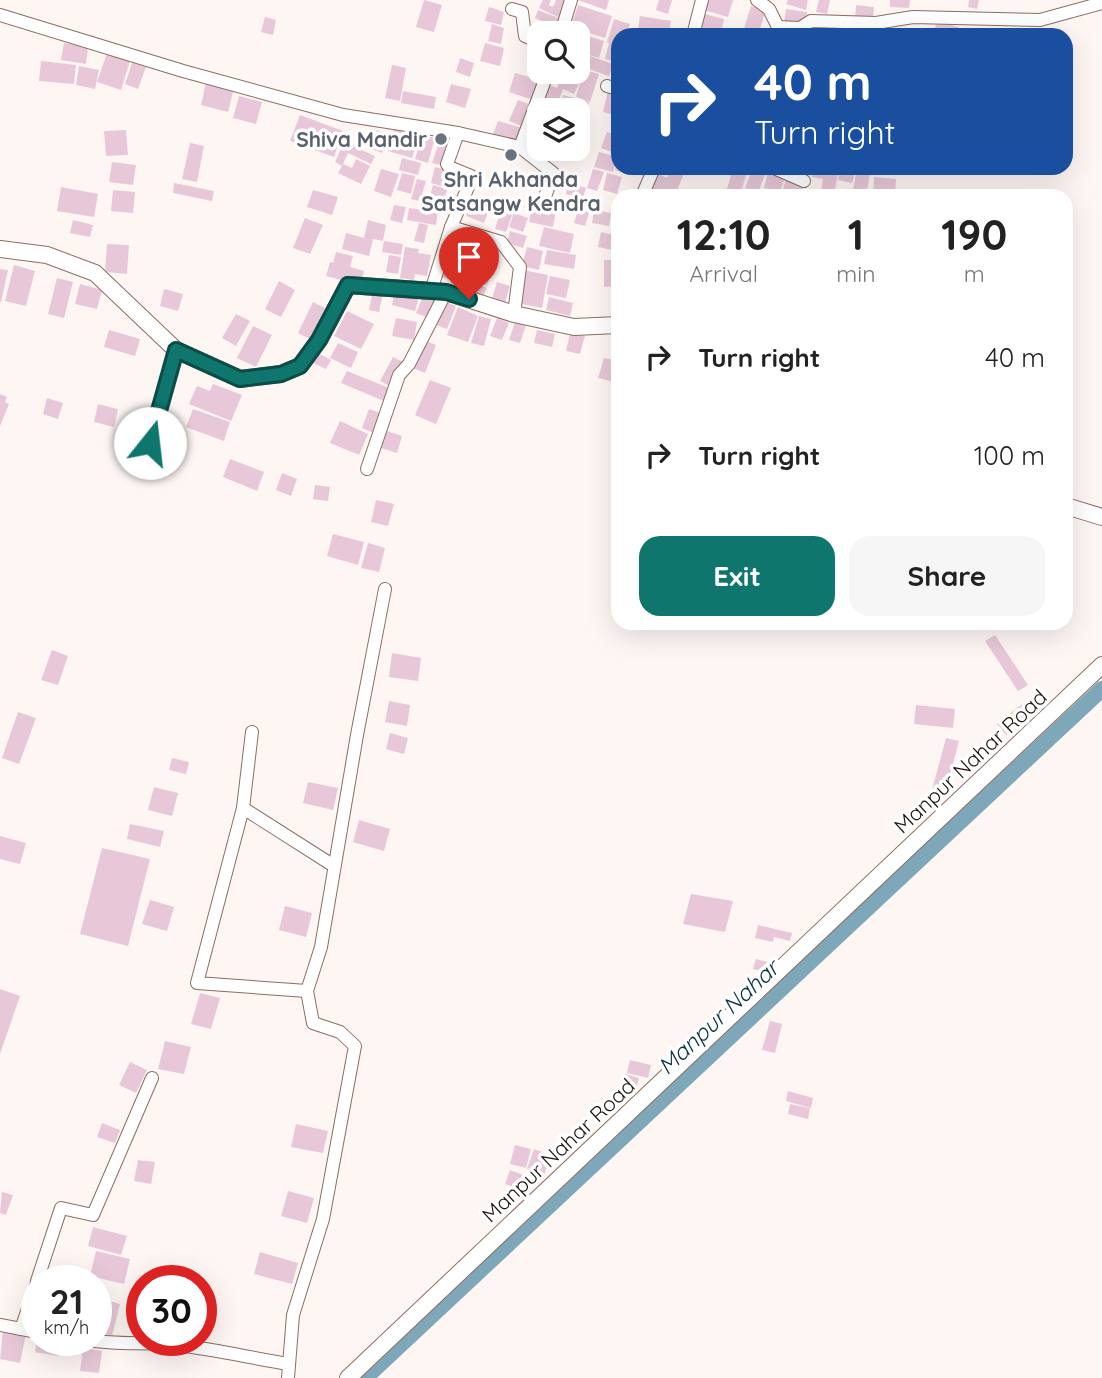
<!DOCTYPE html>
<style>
:root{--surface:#fff;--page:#f6f6f6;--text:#222;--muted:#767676;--accent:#0f766e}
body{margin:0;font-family:Quicksand,sans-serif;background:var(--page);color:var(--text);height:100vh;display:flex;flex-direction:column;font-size:26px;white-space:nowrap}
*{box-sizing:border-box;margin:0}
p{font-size:23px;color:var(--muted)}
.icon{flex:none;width:38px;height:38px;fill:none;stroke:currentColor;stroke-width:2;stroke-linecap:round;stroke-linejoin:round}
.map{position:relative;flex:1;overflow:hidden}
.panel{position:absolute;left:611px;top:189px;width:462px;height:441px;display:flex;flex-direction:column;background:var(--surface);border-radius:21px;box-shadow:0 7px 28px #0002}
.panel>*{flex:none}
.top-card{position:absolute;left:611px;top:28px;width:462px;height:147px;border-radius:21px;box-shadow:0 7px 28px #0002;background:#1a4fa0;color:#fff;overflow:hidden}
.buttons{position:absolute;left:527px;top:21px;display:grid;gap:14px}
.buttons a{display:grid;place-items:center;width:63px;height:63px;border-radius:14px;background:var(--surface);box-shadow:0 7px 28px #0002;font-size:35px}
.speed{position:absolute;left:21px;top:1265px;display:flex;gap:14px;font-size:35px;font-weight:700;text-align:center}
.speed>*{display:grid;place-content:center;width:91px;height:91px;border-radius:50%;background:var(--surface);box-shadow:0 7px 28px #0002;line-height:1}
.speed small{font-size:18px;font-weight:400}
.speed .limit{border:10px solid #d22;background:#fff;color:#111}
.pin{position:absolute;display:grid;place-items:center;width:60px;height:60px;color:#fff;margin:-72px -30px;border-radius:50% 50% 50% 0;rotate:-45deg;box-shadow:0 0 7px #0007}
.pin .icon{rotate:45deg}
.me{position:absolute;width:77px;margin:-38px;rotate:16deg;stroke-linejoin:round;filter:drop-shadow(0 0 5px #0008)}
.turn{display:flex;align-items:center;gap:24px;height:147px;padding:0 28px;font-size:32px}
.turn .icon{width:91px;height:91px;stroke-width:2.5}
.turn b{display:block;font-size:49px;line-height:60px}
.eta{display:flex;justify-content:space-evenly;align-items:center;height:119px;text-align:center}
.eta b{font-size:42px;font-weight:700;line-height:49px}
.cta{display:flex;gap:14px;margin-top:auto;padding:14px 28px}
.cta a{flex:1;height:80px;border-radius:21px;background:var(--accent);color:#fff;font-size:28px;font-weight:700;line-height:80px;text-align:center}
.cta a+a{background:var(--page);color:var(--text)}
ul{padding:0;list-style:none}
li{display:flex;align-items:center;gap:21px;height:98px;padding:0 28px}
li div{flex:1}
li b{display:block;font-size:26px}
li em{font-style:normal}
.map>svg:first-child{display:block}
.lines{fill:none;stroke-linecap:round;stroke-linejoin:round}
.canal{stroke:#7ea8ba;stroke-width:16}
.building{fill:#e8c8d8}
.minor-casing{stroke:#8b6e60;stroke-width:14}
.tertiary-casing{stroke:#8b6e60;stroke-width:18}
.minor{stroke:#fff;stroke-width:12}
.tertiary{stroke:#fff;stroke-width:16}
.route-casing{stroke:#0a4d48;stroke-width:18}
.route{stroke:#0f766e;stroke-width:12}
.worship-dot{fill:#6b7280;stroke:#fff;stroke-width:2.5}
.labels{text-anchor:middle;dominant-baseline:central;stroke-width:7;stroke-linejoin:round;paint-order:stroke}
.worship-label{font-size:21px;font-weight:bold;fill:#5b616d;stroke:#fff;text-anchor:end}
.street-label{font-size:21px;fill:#1d120d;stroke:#fff}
.water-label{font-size:23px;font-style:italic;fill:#08303e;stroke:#fff}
</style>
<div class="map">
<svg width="1102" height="1378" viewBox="0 0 1102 1378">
<rect width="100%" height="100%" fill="#fdf6f3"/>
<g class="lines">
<path class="canal" d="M365,1378L1102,689"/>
</g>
<g class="building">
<path d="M424,0L442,5L434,32L416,27Z"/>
<path d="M543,0H551L549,5L553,7L556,0H570L565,11L556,7L565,12L562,19L539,8Z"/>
<path d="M578,0H609L606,10Z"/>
<path d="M659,0H672L668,14L656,10Z"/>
<path d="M707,0H733L728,17L704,10Z"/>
<path d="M788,0H808L806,10L786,4Z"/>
<path d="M819,0H830L827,14L816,12Z"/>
<path d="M890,0H910L909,8L890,7Z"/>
<path d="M969,0H979L977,9L968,7Z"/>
<path d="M578,5L612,16L605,38L571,27Z"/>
<path d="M856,5L874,7L873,21L855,20Z"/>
<path d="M751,6L766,10L758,35H742Z"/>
<path d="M489,7L504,12L501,25L485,21Z"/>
<path d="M786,9L807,12L806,24L784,22Z"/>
<path d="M538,10L561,19L555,33H543L548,24L535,18Z"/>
<path d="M705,14L724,19L721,33L701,27Z"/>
<path d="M640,16L671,21L669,35L638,30Z"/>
<path d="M265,17L276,20L273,35L261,32Z"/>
<path d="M614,19L630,24L627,35H618V63L605,59L609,43L607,42Z"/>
<path d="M937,21L959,27L956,35H933Z"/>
<path d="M492,24L504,28L501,44L488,41Z"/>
<path d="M829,25L844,27L843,35H828Z"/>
<path d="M630,29L652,34V35H628Z"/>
<path d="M803,29L825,31L824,35H802Z"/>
<path d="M578,35L586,39L579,56L582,57L578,70Z"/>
<path d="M588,36L604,41L599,58L583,53Z"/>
<path d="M64,43L88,47L86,64L61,60Z"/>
<path d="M485,43L504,48L500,66L480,61Z"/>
<path d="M107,53L130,61L121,90L97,82Z"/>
<path d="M590,56L613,64L609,76L586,68Z"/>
<path d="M460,58L474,63L470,77L456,72Z"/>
<path d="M41,61L76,65L74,84L39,81Z"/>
<path d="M132,63L146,67L138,89L125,84Z"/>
<path d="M392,65L406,68L400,101L385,98Z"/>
<path d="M79,66L99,70L95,89L76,85Z"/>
<path d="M584,70L599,74L590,102L576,97Z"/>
<path d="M558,72H578L576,78Z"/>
<path d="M515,73L540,80L533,100L509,92Z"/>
<path d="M563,75L580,82L574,94L563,89L558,103L542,98L547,84L557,88Z"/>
<path d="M206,82L234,88L228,112L201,105Z"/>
<path d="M451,84L471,89L465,108L446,102Z"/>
<path d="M403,91L436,97L434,109L401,103Z"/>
<path d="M608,91L618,94V116L603,112Z"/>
<path d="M563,95L589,102L586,112L560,105Z"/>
<path d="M239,96L262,102L256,124L233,118Z"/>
<path d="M518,100L531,105L522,126L509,121Z"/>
<path d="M300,115L343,131L334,157L290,141Z"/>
<path d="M535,115L539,116V138L528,134Z"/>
<path d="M498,121L522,128L518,142L493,134Z"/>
<path d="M394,128L419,135L412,158L388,151Z"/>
<path d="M126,130L128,155L106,156L104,131Z"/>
<path d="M377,130L389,134L382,153L369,148Z"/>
<path d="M607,132L618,136L614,153L601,148Z"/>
<path d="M422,135L435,138L428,163L415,159Z"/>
<path d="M441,136L453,139L445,166L432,163Z"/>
<path d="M536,140L539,141V149H561L559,158L533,153Z"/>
<path d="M344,142L375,156L371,164L348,153L342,166L335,162Z"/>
<path d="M190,143L204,146L197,182L182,179Z"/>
<path d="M599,152L617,157L613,172L594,167Z"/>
<path d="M402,158L421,163L418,175L399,170Z"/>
<path d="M356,159L370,166L361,184L338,173L343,164L352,168Z"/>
<path d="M112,162L136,165L133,185L109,182Z"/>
<path d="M617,163L618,168H628L626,174L615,170Z"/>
<path d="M435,167L459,173L454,190L431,183Z"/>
<path d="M632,168H651L647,177L631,172Z"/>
<path d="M671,168H686L675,196H664L650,189L656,173L667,178Z"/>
<path d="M707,168H729L727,174Z"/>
<path d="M733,168H748L740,196H725Z"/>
<path d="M753,168L767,169L758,193L745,188Z"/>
<path d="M814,168H839L834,195L821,193L823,179L812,177Z"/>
<path d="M840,168H856L852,183L838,180Z"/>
<path d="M857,168H871L866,196H852Z"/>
<path d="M381,169L399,174L391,197L374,191Z"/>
<path d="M593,169L604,172L597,191L587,188Z"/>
<path d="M768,172L785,177L780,192L764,188Z"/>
<path d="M402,173L415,176L411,194L397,190Z"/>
<path d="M607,173L622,177L617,194L603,190Z"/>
<path d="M874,177L896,179L895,196H873Z"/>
<path d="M417,179L426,181L420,201L411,199Z"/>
<path d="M786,179L804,184L800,196H781Z"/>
<path d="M569,182L586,188L582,200L566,194Z"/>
<path d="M174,183L214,191L212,201L173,193Z"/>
<path d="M433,185L447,189L441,211L427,207Z"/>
<path d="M61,187L98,194L94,217L57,211Z"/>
<path d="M113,190L135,192L133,213L111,211Z"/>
<path d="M313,190L338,197L332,215L307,207Z"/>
<path d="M449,196L460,200L455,215L444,211Z"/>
<path d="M580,203L591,206L585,226L574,223Z"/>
<path d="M394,205L406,207L402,223L390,220Z"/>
<path d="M470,205L488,212L484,223L466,216Z"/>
<path d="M532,205L556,210L553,227L529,222Z"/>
<path d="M409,208L438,212L436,225L407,220Z"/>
<path d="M501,209L513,213L506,232L495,229Z"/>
<path d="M594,210L611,213L609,226L592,223Z"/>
<path d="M514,213L528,218L523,232L509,227Z"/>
<path d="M614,213L618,214V230L611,229Z"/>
<path d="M305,218L323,225L310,254L293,248Z"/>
<path d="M73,220L93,225L90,237L70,233Z"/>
<path d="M368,220L386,225L383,241L373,239L369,256L342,249L346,233L364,238Z"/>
<path d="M419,223L428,225L424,243L414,241Z"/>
<path d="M544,227L574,234L570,253L539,246Z"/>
<path d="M510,231L527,236L523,248L507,243Z"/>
<path d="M601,232L618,236L617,251L598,247Z"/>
<path d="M384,241L403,244L401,255L382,252Z"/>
<path d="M107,244L129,245L127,274L105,272Z"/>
<path d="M405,247L419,249L418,253L431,255L427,276L415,274L414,280L400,278Z"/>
<path d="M452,247L462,251L453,275L487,288L483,297L450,285L451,280L440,276Z"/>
<path d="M527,247L543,251L539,270L522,266Z"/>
<path d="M547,250L576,255L574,269L544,264Z"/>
<path d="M336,252L353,256L350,267L364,271L361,285L326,276L330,262L333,263Z"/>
<path d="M389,255L401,257L398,274L386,272Z"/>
<path d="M604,260H618V286L604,287Z"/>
<path d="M14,265L35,271L26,306L5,301Z"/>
<path d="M469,267L491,274L487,285L465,278Z"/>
<path d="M0,269L8,270L1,302H0Z"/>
<path d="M523,270L548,275L542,308L516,303Z"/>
<path d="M550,276L570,280L566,298L546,294Z"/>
<path d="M57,278L73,282L64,318L48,314Z"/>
<path d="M279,281L295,290L281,317L265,309Z"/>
<path d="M497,282L510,286L504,306L491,302Z"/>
<path d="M80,284L102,290L97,309L75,304Z"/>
<path d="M164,289L183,294L178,311L160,306Z"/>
<path d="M373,291L383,293L379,312L369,310Z"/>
<path d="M395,291L419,297L415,311L392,305Z"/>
<path d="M424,294L438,299L431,319L416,313Z"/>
<path d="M549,297L573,303L570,316L546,310Z"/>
<path d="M313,302L325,308L310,339L298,333Z"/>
<path d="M446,302L456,306L447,329L436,325Z"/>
<path d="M458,307L478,316L468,342L447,335Z"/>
<path d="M347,311L374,324L361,349L334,336Z"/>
<path d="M236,314L250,321L236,346L222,338Z"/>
<path d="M479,316L491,319L484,346L471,343Z"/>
<path d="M396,318L417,322L414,340L392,336Z"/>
<path d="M497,318L509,323L502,340L490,336Z"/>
<path d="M515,322L526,325L520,343L509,340Z"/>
<path d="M253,326L272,335L256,367L237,358Z"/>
<path d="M109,330L140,339L135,356L104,347Z"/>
<path d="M537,330L555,334L552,347L534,343Z"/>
<path d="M570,333L585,336L580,354L566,351Z"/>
<path d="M424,340L436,345L425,373L413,368Z"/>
<path d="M338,343L358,352L351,368L330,358Z"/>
<path d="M314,351L331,360L326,369L309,361Z"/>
<path d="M393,357L403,362L390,386L380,381Z"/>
<path d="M604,358L618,361V383L598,378Z"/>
<path d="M347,371L389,388L384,401L341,383Z"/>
<path d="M430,380L451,388L436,424L415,415Z"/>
<path d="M213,384L242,395L231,421L189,404L197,386L210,391Z"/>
<path d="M0,394L7,397L5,402L9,404L0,426Z"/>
<path d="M47,398L63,403L58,419L43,414Z"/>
<path d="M98,404L118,409L114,427L94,422Z"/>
<path d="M193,409L230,422L224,441L186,427Z"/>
<path d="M369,409L383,414L376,434L362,428Z"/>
<path d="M340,421L368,434L359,455L330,443Z"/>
<path d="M384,430L402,436L397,453L378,447Z"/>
<path d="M164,438L178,442L174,455L160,450Z"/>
<path d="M156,452L172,458L166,475L149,469Z"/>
<path d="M230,459L264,472L257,491L223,477Z"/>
<path d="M282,473L297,479L291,496L276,490Z"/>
<path d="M315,485L330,487L328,501L313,499Z"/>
<path d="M376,500L394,504L388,526L371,522Z"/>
<path d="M333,534L364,542L358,565L327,556Z"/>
<path d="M368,543L385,548L379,572L361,568Z"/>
<path d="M995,635L1028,685L1018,691L985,641Z"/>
<path d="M52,650L68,656L58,685L41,680Z"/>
<path d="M392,653L421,658L418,681L389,677Z"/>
<path d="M1027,700L1036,711L1006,735L997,724Z"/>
<path d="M389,701L410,705L407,726L385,722Z"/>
<path d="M916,705L955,709L953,728L914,724Z"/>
<path d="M18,712L36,718L19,764L2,758Z"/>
<path d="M390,733L408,738L404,754L386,749Z"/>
<path d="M946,738L959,741L945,793L932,790Z"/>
<path d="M172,758L189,762L186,774L169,770Z"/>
<path d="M308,782L338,788L333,810L303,803Z"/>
<path d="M154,787L178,793L172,816L148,810Z"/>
<path d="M359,820L390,829L384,851L353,842Z"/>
<path d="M130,824L164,831L160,847L127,839Z"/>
<path d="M0,836L26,843L20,864L0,859Z"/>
<path d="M102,848L150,859L128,946L80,934Z"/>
<path d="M691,894L733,901L725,932L683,924Z"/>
<path d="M150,900L174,907L167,931L142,924Z"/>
<path d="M285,906L312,913L306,937L279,930Z"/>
<path d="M758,925L792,933L790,941L774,937L773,942L755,938Z"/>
<path d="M756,959L772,963L770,973L753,969Z"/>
<path d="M0,989L20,996L0,1054Z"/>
<path d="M200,993L220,998L211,1029L191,1024Z"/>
<path d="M770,1021L782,1024L775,1053L762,1050Z"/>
<path d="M165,1041L191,1047L184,1074L158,1069Z"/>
<path d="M630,1060L651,1065L648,1078L627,1073Z"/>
<path d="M130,1062L147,1070L136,1093L119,1085Z"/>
<path d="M625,1074L639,1078L636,1091L622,1086Z"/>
<path d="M788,1091L813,1098L811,1108L786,1101Z"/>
<path d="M790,1104L810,1108L808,1119L788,1114Z"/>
<path d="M102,1123L120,1130L115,1143L97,1137Z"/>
<path d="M296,1124L328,1131L323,1153L291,1147Z"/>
<path d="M515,1145L531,1149L526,1168L510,1164Z"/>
<path d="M534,1149L551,1155L544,1175L527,1169Z"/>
<path d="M138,1160L155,1162L151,1184L134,1181Z"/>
<path d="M510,1170L523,1175L519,1189L505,1184Z"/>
<path d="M288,1191L314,1198L307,1223L281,1216Z"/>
<path d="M2,1192L13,1195L6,1215L0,1213Z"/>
<path d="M93,1227L127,1236L121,1255L88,1246Z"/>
<path d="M96,1251L130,1259L124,1284L90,1276Z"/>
<path d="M260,1252L298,1263L292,1284L254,1274Z"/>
<path d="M96,1297L104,1299L97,1325H96Z"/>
<path d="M106,1300L120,1304L112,1336L97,1332Z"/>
<path d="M36,1303H37V1320L32,1319Z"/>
<path d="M3,1330L26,1334L20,1363L0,1359Z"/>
<path d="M37,1340L60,1343L58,1356L35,1352Z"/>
<path d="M83,1348L102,1351L99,1373L80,1371Z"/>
</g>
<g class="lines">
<g class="minor-casing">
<g id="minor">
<path d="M757,0L769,9L778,27L800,28L811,21L876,23L913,17L1040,20L1102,3"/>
<path d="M512,9L522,12L525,36L539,42"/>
<path d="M0,15L183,71L343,115L458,133L520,147L548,72"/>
<path d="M561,33L571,0"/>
<path d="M693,35L702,0"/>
<path d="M607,86L618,89"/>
<path d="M458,133L447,164L449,167L471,176V180L451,227L501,242L520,267L514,314"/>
<path d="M520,147L553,173L545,197"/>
<path d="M774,168L804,181"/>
<path d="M642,196L654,168"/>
<path d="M431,291L451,227"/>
<path d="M150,443L176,350"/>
<path d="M367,469L399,375L409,364L446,292"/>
<path d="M252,732L243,808L334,866"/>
<path d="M243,808L197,983L307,991"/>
<path d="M37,1281L61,1208L93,1215L152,1078"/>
<path d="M0,1325L37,1332"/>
<path d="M21,1329L37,1283"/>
<path d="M88,1340C117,1345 146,1342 176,1345C214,1349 251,1358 289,1364"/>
<path d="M288,1378L293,1315L323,1219L355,1046L340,1032L313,1023L307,991L321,947L357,735L385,589"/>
</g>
</g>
<g class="tertiary-casing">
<g id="tertiary">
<path d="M0,249L47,255L95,273L176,350L240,379L281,374L300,366L319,340L348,285L446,292L514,314L574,327L618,325"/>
<path d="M1066,506L1102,517"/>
<path d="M348,1378L1102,665"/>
</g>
</g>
<use href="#minor" class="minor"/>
<use href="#tertiary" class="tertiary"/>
</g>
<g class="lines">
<g class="route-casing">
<path id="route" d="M150,443L176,350L240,379L281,374L300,366L319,340L348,285L446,292L469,299"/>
</g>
<use href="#route" class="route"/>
</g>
<g class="worship-dot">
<circle cx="441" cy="139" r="7"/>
<circle cx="511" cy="155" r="7"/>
</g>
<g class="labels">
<g class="worship-label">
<text x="427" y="139">Shiva Mandir</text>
<text x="511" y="179" text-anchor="middle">Shri Akhanda<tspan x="511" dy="24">Satsangw Kendra</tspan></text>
</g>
<g class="street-label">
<text transform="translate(970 761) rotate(-43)">Manpur Nahar Road</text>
<text transform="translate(558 1150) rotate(-43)">Manpur Nahar Road</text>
</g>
<g class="water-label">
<text transform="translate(718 1017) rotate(-43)">Manpur Nahar</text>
</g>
</g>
</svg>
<div class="buttons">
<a><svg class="icon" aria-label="search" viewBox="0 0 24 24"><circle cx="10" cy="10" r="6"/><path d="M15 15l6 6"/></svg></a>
<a><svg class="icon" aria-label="layers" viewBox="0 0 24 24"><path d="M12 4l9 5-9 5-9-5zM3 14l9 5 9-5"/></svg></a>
</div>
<div class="speed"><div>21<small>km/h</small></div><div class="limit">30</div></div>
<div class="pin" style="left:469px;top:299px;background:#d93025"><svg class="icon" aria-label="arrive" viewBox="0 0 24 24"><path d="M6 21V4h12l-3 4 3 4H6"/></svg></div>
<svg class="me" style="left:150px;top:443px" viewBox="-20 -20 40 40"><circle r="19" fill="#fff"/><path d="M0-13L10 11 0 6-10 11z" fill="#0f766e"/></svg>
<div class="top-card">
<div class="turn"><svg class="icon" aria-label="right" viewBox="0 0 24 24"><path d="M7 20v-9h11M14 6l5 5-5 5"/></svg><div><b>40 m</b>Turn right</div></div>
</div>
<section class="panel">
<div class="eta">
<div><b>12:10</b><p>Arrival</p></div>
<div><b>1</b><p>min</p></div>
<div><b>190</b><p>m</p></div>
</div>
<ul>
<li><svg class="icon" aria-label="right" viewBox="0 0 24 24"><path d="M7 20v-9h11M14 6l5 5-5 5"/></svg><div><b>Turn right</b></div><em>40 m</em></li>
<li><svg class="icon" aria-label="right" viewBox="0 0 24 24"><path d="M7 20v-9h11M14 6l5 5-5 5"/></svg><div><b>Turn right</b></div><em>100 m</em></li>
</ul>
<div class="cta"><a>Exit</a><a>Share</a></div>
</section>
</div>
